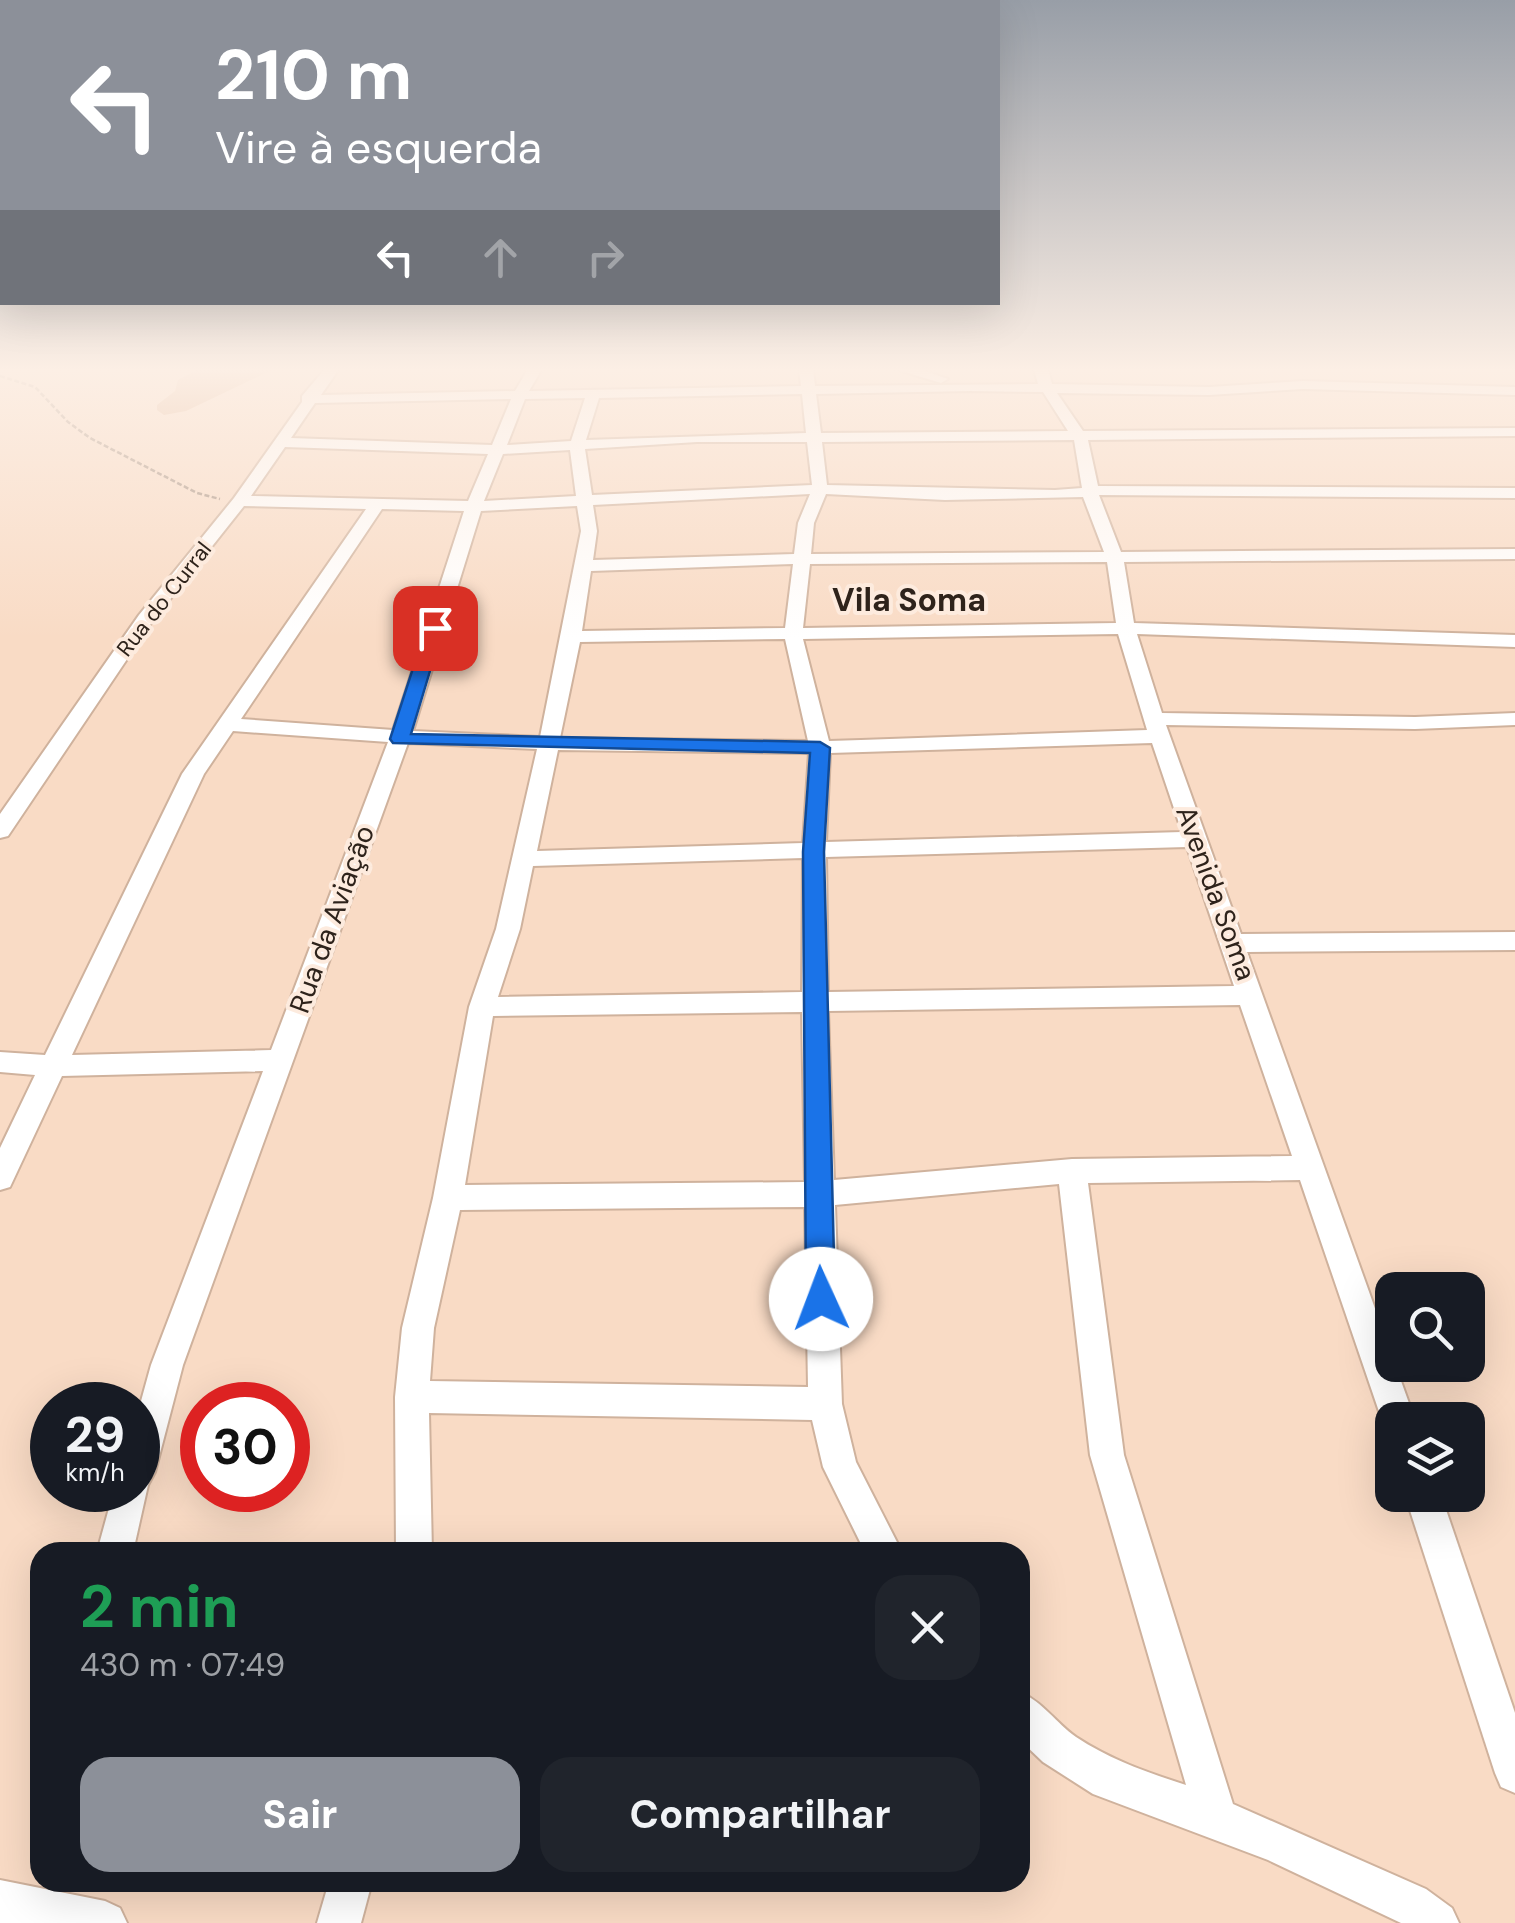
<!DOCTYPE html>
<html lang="pt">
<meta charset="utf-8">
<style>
:root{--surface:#171b24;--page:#20242c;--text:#f1f3f6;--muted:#9ea1a6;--accent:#8c9099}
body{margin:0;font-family:"DM Sans",sans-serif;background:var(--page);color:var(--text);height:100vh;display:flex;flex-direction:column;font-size:38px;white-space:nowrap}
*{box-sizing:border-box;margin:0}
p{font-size:32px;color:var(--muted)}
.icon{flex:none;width:55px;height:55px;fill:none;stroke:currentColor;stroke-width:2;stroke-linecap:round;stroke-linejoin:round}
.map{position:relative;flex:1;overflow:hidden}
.panel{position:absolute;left:30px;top:1542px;width:1000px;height:350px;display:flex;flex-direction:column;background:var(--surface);border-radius:30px;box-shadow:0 10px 40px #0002}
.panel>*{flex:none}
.banner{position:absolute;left:0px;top:0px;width:1000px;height:305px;box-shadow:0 10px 40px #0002;background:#8c9099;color:#fff;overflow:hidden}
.tools{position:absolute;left:1375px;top:1272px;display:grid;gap:20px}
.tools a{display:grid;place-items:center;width:110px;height:110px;border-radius:20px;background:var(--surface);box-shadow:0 10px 40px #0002;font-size:50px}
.speed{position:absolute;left:30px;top:1382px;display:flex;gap:20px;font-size:50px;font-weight:700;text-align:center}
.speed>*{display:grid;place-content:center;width:130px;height:130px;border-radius:50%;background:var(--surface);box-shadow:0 10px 40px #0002;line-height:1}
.speed small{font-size:25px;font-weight:400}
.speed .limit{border:15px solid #d22;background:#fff;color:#111}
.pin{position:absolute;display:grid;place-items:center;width:85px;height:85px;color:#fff;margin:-42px;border-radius:20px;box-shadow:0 5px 15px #0006}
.me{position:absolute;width:110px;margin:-55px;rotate:358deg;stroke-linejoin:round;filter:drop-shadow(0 0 8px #0008)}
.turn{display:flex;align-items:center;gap:35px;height:210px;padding:0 50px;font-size:45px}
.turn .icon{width:130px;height:130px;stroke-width:2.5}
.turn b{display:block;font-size:70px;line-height:85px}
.lanes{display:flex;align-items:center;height:95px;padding:0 50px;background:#0003;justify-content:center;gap:50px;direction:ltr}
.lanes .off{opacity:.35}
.round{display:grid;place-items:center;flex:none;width:105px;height:105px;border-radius:30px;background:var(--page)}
.overview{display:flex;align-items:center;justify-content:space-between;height:170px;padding:0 50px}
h1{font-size:60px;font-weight:700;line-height:75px;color:#1e9e55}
.cta{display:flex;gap:20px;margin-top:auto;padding:20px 50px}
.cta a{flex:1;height:115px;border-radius:30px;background:var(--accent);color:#fff;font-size:40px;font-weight:700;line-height:115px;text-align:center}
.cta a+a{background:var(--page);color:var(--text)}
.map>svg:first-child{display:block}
.green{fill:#dfb292}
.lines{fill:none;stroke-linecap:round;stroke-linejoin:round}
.minor-casing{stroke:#cfb29d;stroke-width:4}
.path{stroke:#a38d7d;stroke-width:2.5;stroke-dasharray:5 2.5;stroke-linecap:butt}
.minor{fill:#fff;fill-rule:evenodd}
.route{fill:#1a73e8;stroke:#114b97;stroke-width:2.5}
.labels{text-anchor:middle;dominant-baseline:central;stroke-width:8;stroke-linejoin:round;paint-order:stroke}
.far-street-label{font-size:22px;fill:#2e231b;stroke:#fdebde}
.street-label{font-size:28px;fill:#2e231b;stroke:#fdebde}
.far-district-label{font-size:32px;font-weight:bold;fill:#2e231b;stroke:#fdebde}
</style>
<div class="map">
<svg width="1515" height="1923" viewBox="0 0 1515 1923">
<rect width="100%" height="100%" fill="#f9dbc5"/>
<path class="green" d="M199,369H274L186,411L164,415L157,410V405L175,391L178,380Z"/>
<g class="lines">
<g class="minor-casing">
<g id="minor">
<path d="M325,369H339L321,395L515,391L528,369H542L529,391L801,386L799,369H813L815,386L1038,384L1034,369H1048L1052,384L1209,387L1303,381L1515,387V395L1303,389L1209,395L1057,393L1083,431L1515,428V436L1088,440L1098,486L1515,488V498L1099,495L1121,552L1515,549V559L1124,562L1134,623L1515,635V647L1137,634L1162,713L1415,717L1515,713V725L1415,729L1166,725L1241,934L1515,932V950L1247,952L1415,1420H1392V1434L1386,1432L1300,1180L1088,1183L1124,1455L1233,1804L1426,1889L1452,1908L1459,1923H1401L1268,1860L1093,1794L1043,1762L1020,1740V1692C1043,1702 1056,1723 1076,1737C1111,1760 1146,1772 1186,1785L1090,1455L1059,1184L835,1205L842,1404L856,1462L902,1552H865L823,1467L812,1420L429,1413L432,1552H396L395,1397L402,1328L433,1198L469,1007L496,929L537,749L408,743L183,1365L155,1472L148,1485L133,1552H97L114,1490H138V1412L151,1365L263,1071L62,1076L10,1187L0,1190V1148L35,1075L0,1072V1052L45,1055L182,774L366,509L244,506L152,622L8,836L0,838V814L139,615L234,498L302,402V396ZM970,391L1043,392L1068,431L821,433L816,394ZM802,394L806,433L586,440L599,398ZM585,398L571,441L507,445L525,399ZM511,399L492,445L291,438L315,403ZM1074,440L1082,488L1055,490L827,485L822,442ZM697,442H807L812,485L592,495L585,449ZM285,447L488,454L468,501L251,496ZM570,450L576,496L484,501L503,454ZM810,494L798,523L794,554L593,560L597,531L593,505ZM826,494L945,500L1083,497L1104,552L811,554L814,523ZM577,506L581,531L540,737L413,731L481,511ZM382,509L464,511L393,730L241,719ZM1107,562L1116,623L803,628L810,564ZM793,564L785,628L582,631L591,571ZM1118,634L1147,730L861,740L829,741L803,639ZM785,639L808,741L560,738L580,642ZM233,731L388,742L271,1050L72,1055L204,774ZM1152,743L1182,832L826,842L830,753ZM558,750L809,753L803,843L537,851ZM1187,847L1234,986L828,992L826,857ZM803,858L802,992L498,997L520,929L533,866ZM1240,1005L1292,1156L1072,1159L834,1180L828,1011ZM802,1012L805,1182L465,1185L493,1016ZM805,1207L808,1387L430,1381L434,1328L460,1210Z"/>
<path d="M895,369H919L948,379L941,383Z"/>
<path d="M1405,1495H1441L1515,1713V1793L1501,1787L1495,1773Z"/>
<path d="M0,1880L105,1901L120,1908L127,1923H0Z"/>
<path d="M329,1882H372L361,1923H317Z"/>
</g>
</g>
<path class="path" d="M0,376L35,387L68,422L90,438L197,493L220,499"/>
<use href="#minor" class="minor"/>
</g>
<linearGradient id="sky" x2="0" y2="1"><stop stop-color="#989ea7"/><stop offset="0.58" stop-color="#fcefe5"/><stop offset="1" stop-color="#fcefe5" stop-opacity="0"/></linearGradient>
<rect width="1515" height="638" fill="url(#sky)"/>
<path class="route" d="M435,623L443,628L411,734L820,742L830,748L824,852L835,1299L831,1308L821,1312L811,1308L806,1299L803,852L810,753L393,743L390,739L426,628Z"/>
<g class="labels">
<g class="far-street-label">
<text transform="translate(164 599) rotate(-52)">Rua do Curral</text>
</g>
<g class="street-label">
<text transform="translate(1216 893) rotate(70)">Avenida Soma</text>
<text transform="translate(332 919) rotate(-70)">Rua da Aviação</text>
</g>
<g class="far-district-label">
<text x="909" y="600">Vila Soma</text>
</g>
</g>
</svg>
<div class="tools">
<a><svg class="icon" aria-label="search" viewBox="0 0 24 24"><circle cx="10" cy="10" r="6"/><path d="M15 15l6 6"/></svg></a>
<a><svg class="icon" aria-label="layers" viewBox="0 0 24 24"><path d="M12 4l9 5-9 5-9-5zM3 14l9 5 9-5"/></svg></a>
</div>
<div class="speed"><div>29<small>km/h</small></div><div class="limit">30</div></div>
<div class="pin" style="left:435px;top:628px;background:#d93025"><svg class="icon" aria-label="arrive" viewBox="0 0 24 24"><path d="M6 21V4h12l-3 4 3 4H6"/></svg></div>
<svg class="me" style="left:821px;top:1299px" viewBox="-20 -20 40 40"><circle r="19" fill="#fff"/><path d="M0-13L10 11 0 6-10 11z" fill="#1a73e8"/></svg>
<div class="banner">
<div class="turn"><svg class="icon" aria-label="left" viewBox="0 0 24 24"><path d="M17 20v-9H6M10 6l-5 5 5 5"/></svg><div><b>210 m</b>Vire à esquerda</div></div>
<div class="lanes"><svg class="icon" aria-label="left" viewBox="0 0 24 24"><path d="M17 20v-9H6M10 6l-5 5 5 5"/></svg><svg class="icon off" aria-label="ahead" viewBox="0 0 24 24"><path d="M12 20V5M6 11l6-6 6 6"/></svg><svg class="icon off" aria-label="right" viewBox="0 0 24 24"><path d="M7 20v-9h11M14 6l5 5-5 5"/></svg></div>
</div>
<section class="panel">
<div class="overview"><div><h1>2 min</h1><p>430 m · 07:49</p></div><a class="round"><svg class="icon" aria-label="close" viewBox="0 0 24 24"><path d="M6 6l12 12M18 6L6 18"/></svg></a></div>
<div class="cta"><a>Sair</a><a>Compartilhar</a></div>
</section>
</div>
